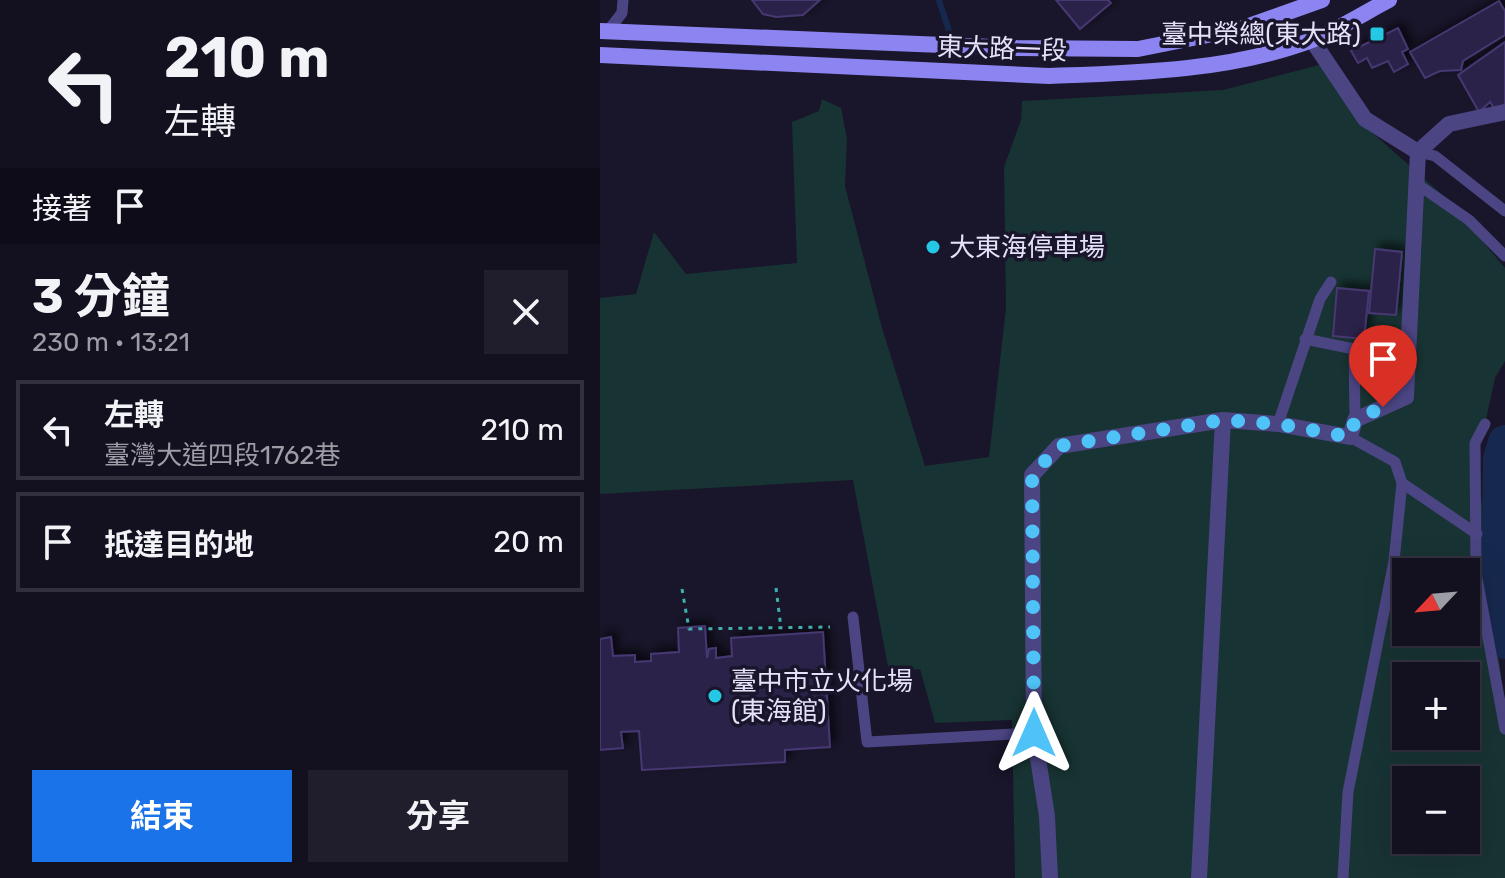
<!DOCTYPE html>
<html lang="zh-TW">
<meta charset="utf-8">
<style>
:root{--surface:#131020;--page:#201e2d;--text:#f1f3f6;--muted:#9d9da5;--line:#32303e;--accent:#1a73e8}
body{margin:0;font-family:Rubik,"Noto Sans TC",sans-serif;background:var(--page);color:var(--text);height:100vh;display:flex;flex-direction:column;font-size:30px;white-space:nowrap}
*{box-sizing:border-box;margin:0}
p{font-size:26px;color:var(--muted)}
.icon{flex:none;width:44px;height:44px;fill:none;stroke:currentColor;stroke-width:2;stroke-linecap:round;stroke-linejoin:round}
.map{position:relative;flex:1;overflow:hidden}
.panel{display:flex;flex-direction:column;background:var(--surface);width:600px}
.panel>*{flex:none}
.top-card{background:#131020;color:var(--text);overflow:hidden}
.needle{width:52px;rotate:244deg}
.controls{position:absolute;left:792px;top:558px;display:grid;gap:16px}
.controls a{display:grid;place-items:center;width:88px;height:88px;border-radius:0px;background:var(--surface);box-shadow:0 8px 32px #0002,0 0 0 2px var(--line);font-size:40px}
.pin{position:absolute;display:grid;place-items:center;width:68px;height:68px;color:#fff;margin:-82px -34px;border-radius:50% 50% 50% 0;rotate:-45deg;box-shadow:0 0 8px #0007}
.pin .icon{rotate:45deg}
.me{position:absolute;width:88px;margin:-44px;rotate:0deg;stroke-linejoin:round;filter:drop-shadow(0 0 6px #0008)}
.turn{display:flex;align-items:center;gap:28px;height:168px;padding:0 32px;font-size:36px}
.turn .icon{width:104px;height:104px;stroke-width:2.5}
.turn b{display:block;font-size:56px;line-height:68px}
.then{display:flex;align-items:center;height:76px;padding:0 32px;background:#0003;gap:16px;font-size:30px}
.round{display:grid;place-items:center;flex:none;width:84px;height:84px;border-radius:0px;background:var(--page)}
.headline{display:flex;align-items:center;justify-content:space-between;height:136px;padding:0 32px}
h1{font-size:48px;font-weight:700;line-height:60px}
.action{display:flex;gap:16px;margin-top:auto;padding:16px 32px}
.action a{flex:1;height:92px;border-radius:0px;background:var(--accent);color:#fff;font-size:32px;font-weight:700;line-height:92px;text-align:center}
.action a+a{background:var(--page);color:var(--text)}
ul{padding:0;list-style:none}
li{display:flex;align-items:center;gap:24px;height:100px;margin:0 16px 12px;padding:0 16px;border:4px solid var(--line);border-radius:0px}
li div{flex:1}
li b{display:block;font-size:30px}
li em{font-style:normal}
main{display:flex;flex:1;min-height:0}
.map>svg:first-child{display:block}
.green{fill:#183333;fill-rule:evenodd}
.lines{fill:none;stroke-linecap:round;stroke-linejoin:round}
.stream{stroke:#16284d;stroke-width:6}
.river{stroke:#16284d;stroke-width:34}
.building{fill:#2c2349;stroke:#463872;stroke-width:2;filter:url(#shadow)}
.path{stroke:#40b0af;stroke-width:3;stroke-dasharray:4 6;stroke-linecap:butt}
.lane{stroke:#4b4583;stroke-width:11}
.street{stroke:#4b4583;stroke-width:16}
.secondary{stroke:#8c84f0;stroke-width:16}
.route{stroke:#4fc3f7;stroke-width:14;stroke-dasharray:0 25.2}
.poi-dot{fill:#24c8e5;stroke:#19152a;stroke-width:3}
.labels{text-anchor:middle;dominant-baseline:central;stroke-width:7;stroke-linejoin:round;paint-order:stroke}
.poi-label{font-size:26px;fill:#e6e1fb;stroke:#19152a;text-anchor:start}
.street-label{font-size:26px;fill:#e6e1fb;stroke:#19152a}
</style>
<main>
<section class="panel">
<div class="top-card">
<div class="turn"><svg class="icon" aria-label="left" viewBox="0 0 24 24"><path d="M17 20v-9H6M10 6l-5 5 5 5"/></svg><div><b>210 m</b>左轉</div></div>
<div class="then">接著<svg class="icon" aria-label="arrive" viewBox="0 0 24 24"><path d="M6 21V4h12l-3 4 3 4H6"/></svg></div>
</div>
<div class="headline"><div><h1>3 分鐘</h1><p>230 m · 13:21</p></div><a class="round"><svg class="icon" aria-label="close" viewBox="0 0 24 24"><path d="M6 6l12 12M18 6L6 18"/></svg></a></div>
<ul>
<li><svg class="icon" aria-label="left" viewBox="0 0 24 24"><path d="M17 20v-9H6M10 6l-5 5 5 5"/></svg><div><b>左轉</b><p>臺灣大道四段1762巷</p></div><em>210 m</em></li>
<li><svg class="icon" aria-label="arrive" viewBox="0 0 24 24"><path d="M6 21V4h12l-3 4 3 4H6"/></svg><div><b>抵達目的地</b></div><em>20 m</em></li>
</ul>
<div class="action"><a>結束</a><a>分享</a></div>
</section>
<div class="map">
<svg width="905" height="878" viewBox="0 0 905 878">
<defs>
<filter id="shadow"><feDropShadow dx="5.5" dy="-5.5" stdDeviation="4" flood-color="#0009"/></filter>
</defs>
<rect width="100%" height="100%" fill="#19152a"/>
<path class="green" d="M723,64L766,127L847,199L905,268V361L895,378L877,461L905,712V878H415L412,720L335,723L320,669L289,672L253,480L0,494V298L36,294L54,232L86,274L197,263L192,122L219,111L222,99L241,108L247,139L245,186L282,328L325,466L389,457L406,308L404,167L421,120L422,101L623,90ZM806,572H866V632H806ZM806,676H866V736H806ZM806,780H866V840H806Z"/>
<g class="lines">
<path class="stream" d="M339,0L349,31"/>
<path class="river" d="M905,442L900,459L898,575L905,642"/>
</g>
<g class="building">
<path d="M152,0H220L203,15L176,17L163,14Z"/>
<path d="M456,0H508L511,3L480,29Z"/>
<path d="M899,1L905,11V35L863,61L861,70L840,71L825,78L810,52Z"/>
<path d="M798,28L808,49L802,52L808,64L794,72L788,61L772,68L767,58L758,63L751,51Z"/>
<path d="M905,42V104L895,110L890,102L879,112L858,75Z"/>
<path d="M775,249L802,252L796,315L769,313Z"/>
<path d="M737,288L769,291L764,339L733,336Z"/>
<path d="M776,338L792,341L788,362L773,359Z"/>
<path d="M105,626L107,658L109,649L116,648V658L132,656L131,638L223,632L230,747L185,750V762L42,770L39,731L21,732L23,748L0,750V639L11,637L13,656L35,655V662L51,661V654L79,652L78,628Z"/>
</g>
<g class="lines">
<g class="path">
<path d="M176,588L181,628"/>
<path d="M82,589L89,629L230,627"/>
</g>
<g class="lane">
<path d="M4,29L7,32L22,13L23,0"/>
<path d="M818,152L835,156L905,211"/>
<path d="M817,184L869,220L905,256"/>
<path d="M705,339L754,349L755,420"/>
<path d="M678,424L720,299L731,282"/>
<path d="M885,424L875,443L876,573L905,729"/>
<path d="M750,437L795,462L802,483L877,534"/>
<path d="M253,617L267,742L434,733"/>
<path d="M743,878L748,792L794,561L802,483"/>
</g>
<g class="street">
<path d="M712,40L765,119L818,152"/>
<path d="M450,878L447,816L434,733L432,475L459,446L623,420L678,424L750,437L755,420L806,397L818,152L849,124L905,112"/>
<path d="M599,878L623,420"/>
</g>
<g class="secondary">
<path d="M0,31L416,48L538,49L643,28L722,0"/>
<path d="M0,55L449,76C535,73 630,71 712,40C738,30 764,13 789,0"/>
</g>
</g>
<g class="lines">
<path class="route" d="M434,733L432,475L459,446L623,420L678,424L750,437L755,420L783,407"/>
</g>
<g class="poi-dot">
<rect x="769" y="26" width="16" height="16" rx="4"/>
<circle cx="333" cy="247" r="8"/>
<circle cx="115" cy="696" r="8"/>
</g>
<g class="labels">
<g class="poi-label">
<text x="761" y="34" text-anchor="end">臺中榮總(東大路)</text>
<text x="349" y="247">大東海停車場</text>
<text x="131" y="681">臺中市立火化場<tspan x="131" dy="30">(東海館)</tspan></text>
</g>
<g class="street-label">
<text transform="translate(402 49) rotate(2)">東大路一段</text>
</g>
</g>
</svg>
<div class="controls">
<a><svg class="needle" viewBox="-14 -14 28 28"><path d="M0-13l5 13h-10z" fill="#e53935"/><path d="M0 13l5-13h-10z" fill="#9d9da5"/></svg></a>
<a>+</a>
<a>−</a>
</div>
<div class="pin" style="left:783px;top:407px;background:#d93025"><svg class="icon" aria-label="arrive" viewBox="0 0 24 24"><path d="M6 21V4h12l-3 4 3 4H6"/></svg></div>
<svg class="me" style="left:434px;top:733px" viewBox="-20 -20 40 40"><path d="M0-17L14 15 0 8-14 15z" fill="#4fc3f7" stroke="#fff" stroke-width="4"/></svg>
</div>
</main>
